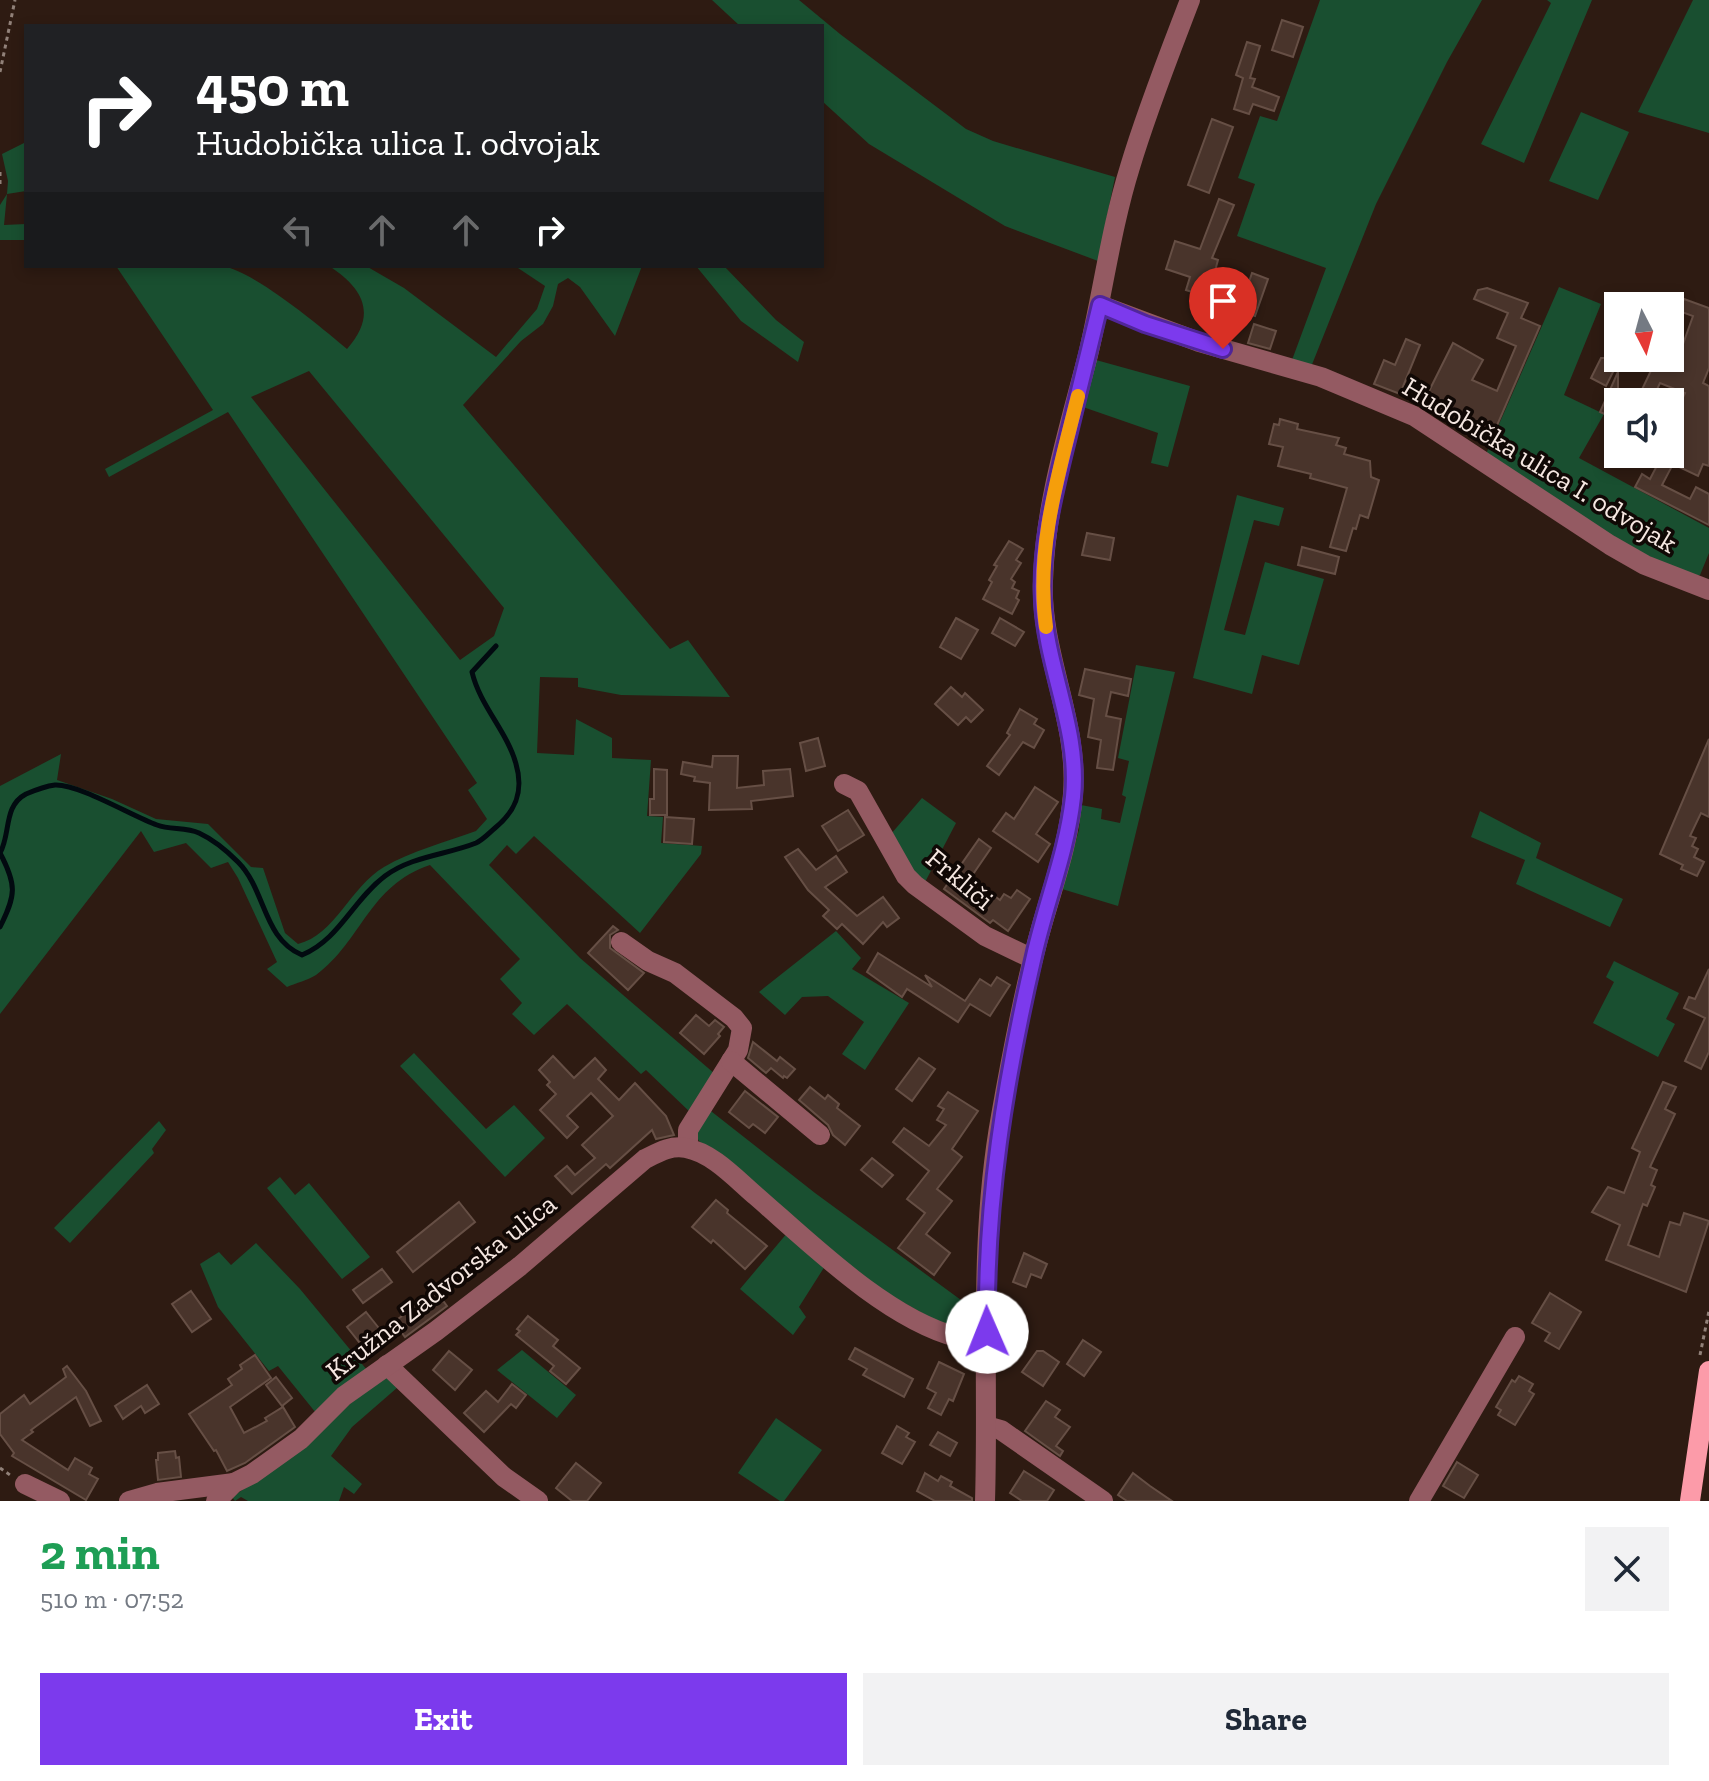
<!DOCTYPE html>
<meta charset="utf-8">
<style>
:root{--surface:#fff;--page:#f2f2f3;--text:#1f2937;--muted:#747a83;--accent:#7c3aed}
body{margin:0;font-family:"Zilla Slab",serif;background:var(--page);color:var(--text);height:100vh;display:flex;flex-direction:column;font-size:30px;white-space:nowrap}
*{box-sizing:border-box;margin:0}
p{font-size:26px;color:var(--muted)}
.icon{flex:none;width:44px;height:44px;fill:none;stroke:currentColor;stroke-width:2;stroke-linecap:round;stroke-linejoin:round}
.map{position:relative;height:1501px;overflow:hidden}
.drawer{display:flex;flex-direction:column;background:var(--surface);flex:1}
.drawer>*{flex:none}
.banner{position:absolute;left:24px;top:24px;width:800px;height:244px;border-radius:0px;box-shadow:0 4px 12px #0003;background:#202124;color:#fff;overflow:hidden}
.needle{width:52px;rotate:174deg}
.controls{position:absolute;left:1604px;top:292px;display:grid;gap:16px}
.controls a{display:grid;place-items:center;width:80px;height:80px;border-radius:0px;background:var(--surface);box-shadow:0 4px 12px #0003;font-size:40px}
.pin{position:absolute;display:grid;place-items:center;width:68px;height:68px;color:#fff;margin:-82px -34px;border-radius:50% 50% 50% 0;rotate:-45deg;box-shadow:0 0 8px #0007}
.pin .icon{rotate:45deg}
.me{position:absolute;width:88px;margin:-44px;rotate:359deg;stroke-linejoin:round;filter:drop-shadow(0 0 6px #0008)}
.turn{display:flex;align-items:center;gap:28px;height:168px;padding:0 40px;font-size:36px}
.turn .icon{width:104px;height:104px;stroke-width:2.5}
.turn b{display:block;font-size:56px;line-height:68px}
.lanes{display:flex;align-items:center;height:76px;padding:0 40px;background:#0003;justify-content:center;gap:40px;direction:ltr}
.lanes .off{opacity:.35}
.round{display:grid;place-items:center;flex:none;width:84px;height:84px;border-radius:0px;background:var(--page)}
.headline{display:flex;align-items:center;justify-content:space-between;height:136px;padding:0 40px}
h1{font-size:48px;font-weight:700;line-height:60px;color:#1e9e55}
.action{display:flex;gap:16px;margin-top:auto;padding:16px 40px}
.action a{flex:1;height:92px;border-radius:0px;background:var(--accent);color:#fff;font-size:32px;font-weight:700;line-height:92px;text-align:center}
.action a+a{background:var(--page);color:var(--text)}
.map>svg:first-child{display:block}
.green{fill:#194f30;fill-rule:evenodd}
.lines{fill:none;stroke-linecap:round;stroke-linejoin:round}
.stream{stroke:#020a10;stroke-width:5}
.building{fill:#49342b;stroke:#664f45;stroke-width:2}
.path{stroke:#918179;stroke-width:3;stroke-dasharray:4 4;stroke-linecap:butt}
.minor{stroke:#945a62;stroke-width:20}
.major{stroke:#fc9ba9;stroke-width:20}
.route-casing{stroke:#51269a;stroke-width:20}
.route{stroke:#7c3aed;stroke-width:14}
.slow{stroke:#f59e0b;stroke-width:14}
.labels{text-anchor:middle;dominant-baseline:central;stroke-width:7;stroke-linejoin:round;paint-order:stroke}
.street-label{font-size:28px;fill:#f5e7e1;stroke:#100805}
</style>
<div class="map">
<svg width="1709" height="1501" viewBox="0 0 1709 1501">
<rect width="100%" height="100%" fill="#2e1b12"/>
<g class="green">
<path d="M712,0H799L840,34L966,129L993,141L1115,177L1098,261L1005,226L869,144L822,101V26H740Z"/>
<path d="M1320,0H1482L1447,62L1376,204L1311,367L1292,360L1326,268L1237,236L1255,184L1238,178L1260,116L1277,121Z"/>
<path d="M1547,0H1592L1524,163L1481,144L1551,3Z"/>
<path d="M1693,0H1709V133L1638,112Z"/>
<path d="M1581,112L1629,132L1598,200L1549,181Z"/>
<path d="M26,142V191L7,194L4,225L26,224V240H0V205L7,194L8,181L2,154Z"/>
<path d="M116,266C147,266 192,262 222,266C254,271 321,327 347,349C378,314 363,288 329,266H366L404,288L496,357L537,309L545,286L515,266H642L615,336L580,287L568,278L558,284L553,306L543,324L521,341L463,405L670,649L688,640L730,697L621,695L578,687V678L540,677L537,753L574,755L576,719L612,738V758L651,760L647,816L663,817L661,843L702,846L701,854L640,933L534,836L516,854L507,845L489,865L580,958L715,1074L691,1113L646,1070L641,1074L567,1004L534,1035L512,1014L522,1003L500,979L520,959L430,865C368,886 363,940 316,975C308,980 296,983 287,987L267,969L277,962L238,878L228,862L211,868L186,843L154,852L141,831L0,1014V786L61,754L57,780L112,799L156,819L208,824L251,867L263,868L285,933L298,944C335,935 350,887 384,867C411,851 446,842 476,831L487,819L468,790L477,783L228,412L109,477L105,469L213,410ZM309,371L504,608L494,636L460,660L251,397Z"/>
<path d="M696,266H724L776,320L804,342L798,362L741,321Z"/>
<path d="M1559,287L1601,304L1564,395L1604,414L1579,458L1709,528V553L1700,575C1663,582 1523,479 1486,454Z"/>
<path d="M1096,360L1190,386L1168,467L1151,463L1158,433L1083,407Z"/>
<path d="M1237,495L1284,508L1279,526L1254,520L1224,630L1245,635L1265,562L1324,579L1299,665L1262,655L1252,694L1193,678Z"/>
<path d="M1136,665L1175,672L1118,906L1062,889L1079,830L1081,805L1102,809L1101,819L1120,823L1126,797L1122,795L1129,761L1118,758Z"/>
<path d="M922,798L956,823L924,884L914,874L891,834Z"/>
<path d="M1480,811L1541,843L1536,858L1623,899L1610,927L1516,884L1525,860L1471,837Z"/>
<path d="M836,931L861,958L852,969L909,1003L865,1070L842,1054L864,1022L828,996L802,997L785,1015L759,992Z"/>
<path d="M1614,961L1679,993L1666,1019L1675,1024L1658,1057L1593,1023L1614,982L1606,977Z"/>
<path d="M414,1053L486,1129L514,1105L545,1138L505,1177L400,1066Z"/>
<path d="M707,1108L815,1193L976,1311V1330L936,1321L885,1292L826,1248L699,1141L695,1134Z"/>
<path d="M159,1121L166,1130L152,1149L154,1153L70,1243L54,1228Z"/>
<path d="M280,1177L295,1195L309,1183L370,1257L342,1279L267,1188Z"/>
<path d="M788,1232L825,1266L799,1307L806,1317L793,1335L740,1289Z"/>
<path d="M256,1243L300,1289L367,1370L316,1413L278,1366L269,1371L218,1307L200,1264L219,1252L231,1265Z"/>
<path d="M522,1350L576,1395L557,1418L497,1370Z"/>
<path d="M386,1376L398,1387L352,1427L331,1456L362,1484L354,1494L344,1487L339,1501H248L241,1497L235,1501L232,1497L294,1455L351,1403Z"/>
<path d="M776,1418L822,1450L784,1501H780L738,1473Z"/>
</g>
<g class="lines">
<path class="stream" d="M0,927C16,895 17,885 0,853C11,834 3,806 26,794C33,791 47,786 55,785C79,784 132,816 157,825C170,830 186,827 199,833C212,839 228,852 238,862C266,890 263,939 302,955C339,940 353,900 385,876C412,856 446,855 476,843C483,840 489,833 495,828C516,811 524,791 516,764C507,731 480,706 472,672L496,646"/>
</g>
<g class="building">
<path d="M1282,20L1303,27L1293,57L1272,50Z"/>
<path d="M1247,42L1260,46L1250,78L1255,79L1252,87L1279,97L1274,111L1253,104L1249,114L1234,109L1243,78L1236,75Z"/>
<path d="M1212,119L1233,127L1209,193L1188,185Z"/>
<path d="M1219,199L1234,205L1212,258L1218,260L1208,297L1186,290L1190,277L1166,269L1175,241L1200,249Z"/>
<path d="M1252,273L1268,279L1255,316L1239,311Z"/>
<path d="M1487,288L1528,303L1521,318L1540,326L1492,437L1470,428L1472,421L1424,401L1453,343L1483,360L1472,380L1497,391L1516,346L1497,338L1508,313L1474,299L1478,290Z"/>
<path d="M1684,299L1709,308V368L1703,383L1709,386V466L1703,464L1698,476L1673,464L1662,485L1690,499L1696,487L1709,494V525L1635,487L1642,474L1650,479L1663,454H1670V415L1674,417L1685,393L1660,383L1651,402H1618V420L1600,412L1618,372V392L1637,400L1657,358H1678L1693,316L1679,311Z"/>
<path d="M1254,324L1276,331L1270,349L1248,343Z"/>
<path d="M1406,339L1420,345L1400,394L1374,384L1384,360L1395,365Z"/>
<path d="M1601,358H1620L1606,386L1591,378Z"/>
<path d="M1280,419L1298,424L1297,429L1339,438L1336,445L1346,448L1344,454L1370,461L1371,477L1379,480L1368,518L1360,515L1356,529L1353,528L1346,551L1330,547L1347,488L1310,478L1311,474L1278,466L1283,447L1269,444L1274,424L1279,425Z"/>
<path d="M1087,533L1114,538L1110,560L1082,555Z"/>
<path d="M1009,541L1023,549L1016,560L1021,563L1011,579L1015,582L1012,588L1019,591L1016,598L1019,600L1012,614L983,599L992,582L989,580L997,566L994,565Z"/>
<path d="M1302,547L1339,557L1335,574L1298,565Z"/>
<path d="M956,618L978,630L961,659L940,647Z"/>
<path d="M1000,618L1024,632L1015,646L992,633Z"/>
<path d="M1085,669L1131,679L1128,696L1111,692L1106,716L1121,719L1113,770L1097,768L1101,740L1088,737L1094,699L1079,695Z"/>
<path d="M951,687L962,697L965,693L983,710L971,722L966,717L958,725L935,704Z"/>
<path d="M1020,709L1037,719L1034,724L1044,730L1034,748L1023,742L999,775L987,766L1010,735L1007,733Z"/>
<path d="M818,738L825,766L806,771L800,743Z"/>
<path d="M1709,739V817L1701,813L1690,836L1696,838L1692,846L1698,849L1694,857L1704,862L1697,876L1681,869L1683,865L1660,854Z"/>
<path d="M713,756H738L737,788L764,785L763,771L790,769L793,796L751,801L752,809L709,810L710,783L694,781L695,777L681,774L683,762L712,767Z"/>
<path d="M654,769L667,770V815H650V799H654Z"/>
<path d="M1035,787L1058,802L1036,834L1050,844L1038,862L993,831L1006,813L1014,819Z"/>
<path d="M848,810L864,835L838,851L822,826Z"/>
<path d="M665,817L694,819L692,844L664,842Z"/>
<path d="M979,839L991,848L965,886L988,902L993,895L1000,900L1004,894L1011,898L1017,890L1030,899L1008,931L993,920L990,923L944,889Z"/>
<path d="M798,849L816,870L836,856L847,872L825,887L857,916L883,897L899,918L887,927L883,922L863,944L842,924L837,929L823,916L829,910L808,890L785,857Z"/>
<path d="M613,926L618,930L610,935V948L644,973L628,990L588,953Z"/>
<path d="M878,953L932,987L925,975L965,1001L980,979L991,986L997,977L1010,985L990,1016L970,1004L958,1022L907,989L902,997L867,972Z"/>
<path d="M1709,969V1052L1701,1069L1685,1061L1705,1018L1684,1008L1689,997L1695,999Z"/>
<path d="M696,1015L709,1026L715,1020L724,1027L718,1034L720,1036L704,1054L680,1033Z"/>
<path d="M753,1042L777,1061L780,1057L795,1069L787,1078L784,1076L783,1078L771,1068L766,1073L748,1058Z"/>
<path d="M553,1056L574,1078L595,1058L606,1070L598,1079L619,1100L635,1083L666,1116L674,1135L656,1139L652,1130L610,1168L606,1164L572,1194L555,1176L567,1166L575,1175L595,1158L582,1145L613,1116L591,1093L567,1116L578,1127L567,1138L540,1110L556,1094L547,1085L550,1082L539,1070Z"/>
<path d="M919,1058L935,1069L912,1101L896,1089Z"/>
<path d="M1663,1082L1676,1087L1665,1109L1675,1114L1650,1167L1657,1170L1651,1185L1655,1187L1647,1206L1643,1204L1628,1245L1659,1257L1670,1222L1680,1225L1684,1213L1709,1221L1686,1292L1606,1260L1620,1225L1592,1212L1608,1187L1624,1193L1640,1152L1632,1148Z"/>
<path d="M810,1087L825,1099L828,1095L839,1104L837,1108L860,1126L845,1145L833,1135L828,1125L799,1100Z"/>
<path d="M745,1091L778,1117L765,1133L753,1124L749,1128L729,1112Z"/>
<path d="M948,1092L978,1111L952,1149L962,1157L937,1189L952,1201L926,1234L950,1253L934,1275L898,1248L925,1213L907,1199L929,1171L893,1142L904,1128L929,1146L946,1125L937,1120L944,1109L938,1106Z"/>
<path d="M872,1158L893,1175L882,1187L861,1170Z"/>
<path d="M716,1200L728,1210L727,1213L767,1246L745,1269L713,1240L711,1243L692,1227Z"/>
<path d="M459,1202L475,1222L413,1272L397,1252Z"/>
<path d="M1024,1253L1047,1264L1041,1278L1031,1274L1026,1287L1013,1282Z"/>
<path d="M382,1269L392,1282L363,1303L353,1290Z"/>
<path d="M191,1291L211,1319L192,1332L172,1304Z"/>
<path d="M436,1291L447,1306L405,1337L394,1322L402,1316L401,1314Z"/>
<path d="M1550,1293L1581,1312L1559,1349L1545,1341L1550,1333L1532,1323Z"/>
<path d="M366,1312L386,1337L367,1352L347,1327Z"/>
<path d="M528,1316L558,1340L553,1346L580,1368L566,1384L550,1371L554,1366L516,1335L520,1331L517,1329Z"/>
<path d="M1083,1340L1101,1352L1084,1376L1067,1364Z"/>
<path d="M855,1348L913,1379L904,1397L863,1375L867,1369L849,1359Z"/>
<path d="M449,1351L472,1370L455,1390L433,1370Z"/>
<path d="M1037,1351H1043L1059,1362L1043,1386L1022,1372Z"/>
<path d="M255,1355L271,1378L230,1407L244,1433L267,1421L265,1418L283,1407L295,1427L245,1463L227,1471L216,1450L214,1451L189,1414L232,1385L228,1379L242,1369L240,1365Z"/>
<path d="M939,1362L964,1374L953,1401L949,1399L941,1415L928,1408L936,1393L927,1388Z"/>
<path d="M67,1366L86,1391L101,1421L90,1426L76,1397L31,1430L33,1432L22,1440L68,1470L75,1458L92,1468L89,1474L98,1479L86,1500L12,1456L14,1453L0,1434V1414L24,1395L30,1404L66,1377L63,1369Z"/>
<path d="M1519,1376L1533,1384L1529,1391L1534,1394L1515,1425L1498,1415L1501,1410L1496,1407L1512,1380L1515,1382Z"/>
<path d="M276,1377L292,1398L282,1406L266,1385Z"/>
<path d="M512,1384L526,1395L516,1408L511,1404L484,1432L464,1413L486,1391L498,1402Z"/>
<path d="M147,1385L159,1404L145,1413L141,1406L123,1419L115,1406Z"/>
<path d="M1046,1401L1060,1410L1055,1417L1070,1427L1056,1446L1063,1451L1060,1456L1025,1431Z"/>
<path d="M897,1426L909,1433L906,1437L915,1442L902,1464L882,1453Z"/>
<path d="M938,1432L957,1443L950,1456L930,1445Z"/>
<path d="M175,1451L176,1458L179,1457L181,1477L158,1480L156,1460H158V1453Z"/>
<path d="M1457,1462L1478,1475L1464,1498L1443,1486Z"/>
<path d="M576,1463L601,1483L587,1501H572L556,1488Z"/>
<path d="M1024,1471L1054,1490L1047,1501H1022L1010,1493Z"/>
<path d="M925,1473L938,1481L941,1476L952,1482L950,1486L972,1498V1501H935L917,1491Z"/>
<path d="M1133,1473L1150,1486L1172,1501H1127L1118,1495Z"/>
</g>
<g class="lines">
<g class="path">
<path d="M0,72L15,0"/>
<path d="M0,172V185"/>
<path d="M1700,1355L1709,1311"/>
<path d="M0,1468L10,1475"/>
</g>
<g class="minor">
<path d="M1100,305L1199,342L1321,377L1414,416L1610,545L1645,565L1709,590"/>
<path d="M844,784L858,791L906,876L915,885L985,936L1033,959"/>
<path d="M621,942L648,961L675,973L734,1018L742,1028L738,1050L688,1130V1148"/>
<path d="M731,1061L820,1135"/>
<path d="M387,1365L504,1477L538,1501"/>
<path d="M987,1426L1001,1430L1103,1501"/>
<path d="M25,1484L60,1501"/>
<path d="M129,1501L157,1493L234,1483"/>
<path d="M216,1501L234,1483L252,1474L301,1439L344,1396L436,1331L520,1266L645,1159C659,1152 671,1145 686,1148C713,1153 736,1179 756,1196C810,1243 887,1319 957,1337C966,1340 977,1340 987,1341"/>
<path d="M985,1501C989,1373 978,1243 1001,1116C1011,1059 1022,1000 1037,943C1050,893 1069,846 1073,794C1079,721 1040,653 1043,581C1045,504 1069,429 1088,355C1103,292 1111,228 1130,167C1147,110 1169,55 1190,0"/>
<path d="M1419,1501L1515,1337"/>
</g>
<path class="major" d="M1690,1501L1709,1371"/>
</g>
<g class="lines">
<g class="route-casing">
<path id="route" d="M987,1332C985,1203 1005,1081 1034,956C1046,902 1067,852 1073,797C1080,730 1046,668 1043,601C1040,547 1054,493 1067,440C1078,395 1089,350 1100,305L1145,324L1223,349"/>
</g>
<use href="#route" class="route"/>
<path class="slow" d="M1046,627C1035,549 1059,472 1078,396"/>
</g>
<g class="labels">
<g class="street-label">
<text transform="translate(1540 465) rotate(31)">Hudobička ulica I. odvojak</text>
<text transform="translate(960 879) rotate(40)">Frkliči</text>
<text transform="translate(441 1287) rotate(-38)">Kružna Zadvorska ulica</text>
</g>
</g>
</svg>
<div class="controls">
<a><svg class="needle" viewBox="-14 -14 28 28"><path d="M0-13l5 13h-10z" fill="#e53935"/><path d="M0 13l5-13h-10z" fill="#747a83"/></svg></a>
<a><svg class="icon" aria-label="sound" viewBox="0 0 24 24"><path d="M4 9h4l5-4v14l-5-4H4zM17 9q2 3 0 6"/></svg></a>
</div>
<div class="pin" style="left:1223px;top:349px;background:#d93025"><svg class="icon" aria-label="arrive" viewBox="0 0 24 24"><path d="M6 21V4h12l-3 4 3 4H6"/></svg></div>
<svg class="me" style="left:987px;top:1332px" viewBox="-20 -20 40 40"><circle r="19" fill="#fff"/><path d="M0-13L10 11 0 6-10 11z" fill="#7c3aed"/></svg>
<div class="banner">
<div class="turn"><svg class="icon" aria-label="right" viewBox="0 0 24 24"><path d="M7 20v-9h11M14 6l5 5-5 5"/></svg><div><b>450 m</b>Hudobička ulica I. odvojak</div></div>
<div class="lanes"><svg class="icon off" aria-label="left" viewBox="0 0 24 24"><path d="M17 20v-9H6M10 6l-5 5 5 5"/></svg><svg class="icon off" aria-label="ahead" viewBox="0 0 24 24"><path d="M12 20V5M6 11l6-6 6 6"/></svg><svg class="icon off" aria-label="ahead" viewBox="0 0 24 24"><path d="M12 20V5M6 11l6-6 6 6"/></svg><svg class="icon" aria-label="right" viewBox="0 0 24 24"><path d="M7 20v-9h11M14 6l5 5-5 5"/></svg></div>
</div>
</div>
<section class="drawer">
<div class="headline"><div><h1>2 min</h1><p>510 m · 07:52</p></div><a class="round"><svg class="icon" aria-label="close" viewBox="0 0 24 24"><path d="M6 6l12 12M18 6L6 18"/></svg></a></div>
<div class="action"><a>Exit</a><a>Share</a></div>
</section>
